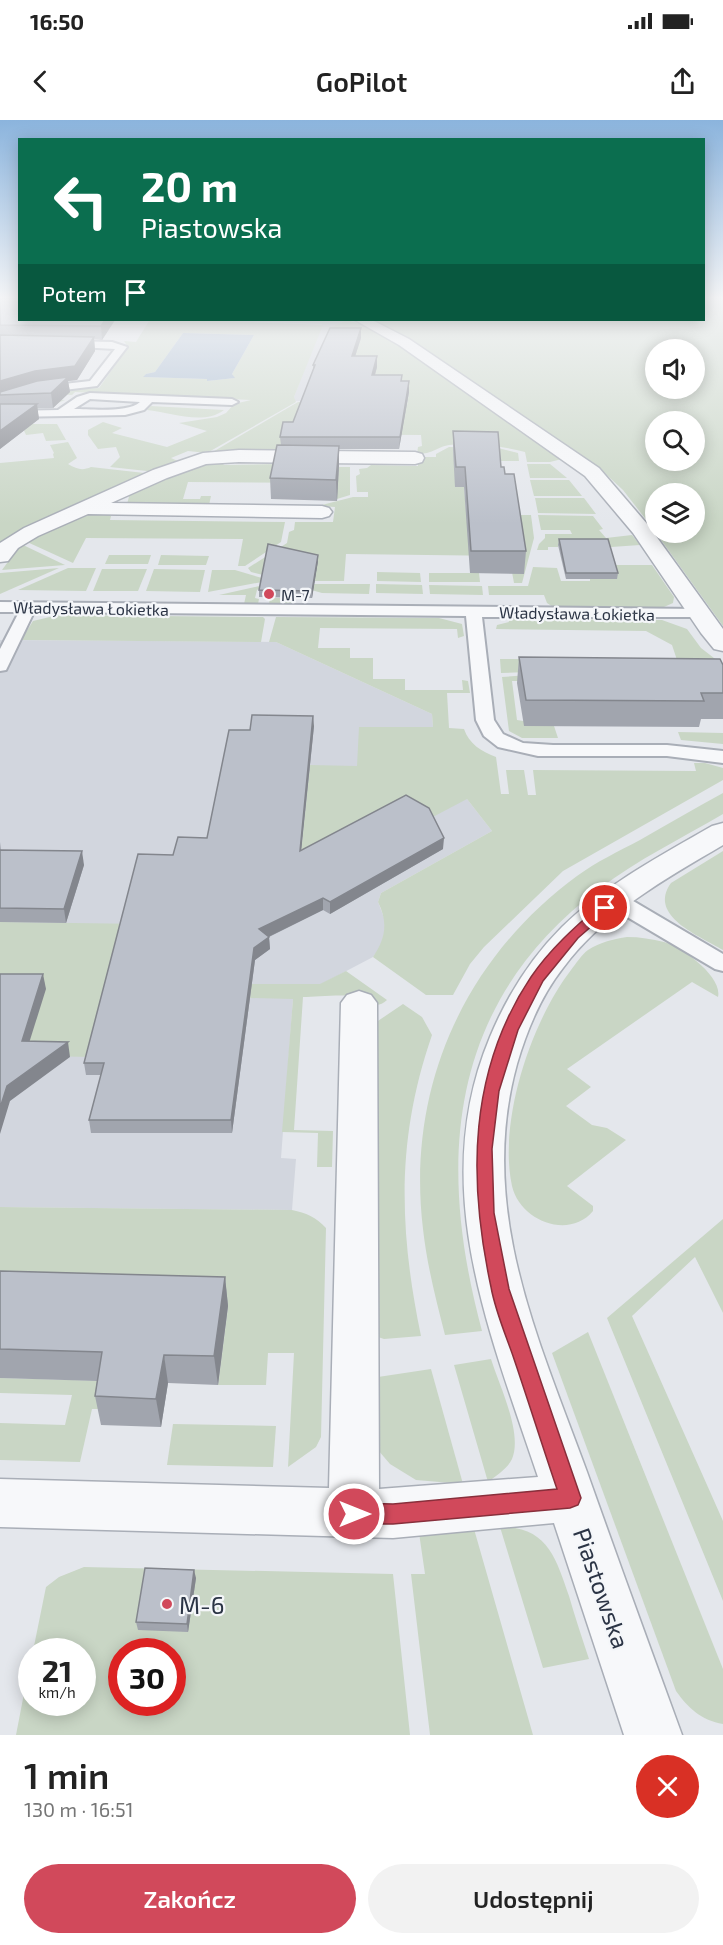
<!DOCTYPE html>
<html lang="pl">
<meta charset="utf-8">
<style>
:root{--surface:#fff;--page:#f2f2f2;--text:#222;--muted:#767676;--accent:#d1495b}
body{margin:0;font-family:"Exo 2",sans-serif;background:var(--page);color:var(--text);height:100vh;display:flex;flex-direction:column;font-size:22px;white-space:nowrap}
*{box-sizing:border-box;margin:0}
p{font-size:20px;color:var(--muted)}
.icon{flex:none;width:33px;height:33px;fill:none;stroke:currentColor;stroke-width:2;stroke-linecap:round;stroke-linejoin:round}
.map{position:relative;height:1615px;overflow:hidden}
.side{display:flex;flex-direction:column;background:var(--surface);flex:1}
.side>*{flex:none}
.banner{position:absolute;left:18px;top:18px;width:687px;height:183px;border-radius:0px;box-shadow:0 3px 15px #0003;background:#0b6e4f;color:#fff;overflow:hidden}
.buttons{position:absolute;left:645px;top:219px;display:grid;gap:12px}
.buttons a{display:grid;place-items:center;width:60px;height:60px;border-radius:50%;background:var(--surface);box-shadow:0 3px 15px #0003;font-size:30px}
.speed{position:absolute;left:18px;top:1518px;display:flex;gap:12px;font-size:30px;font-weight:700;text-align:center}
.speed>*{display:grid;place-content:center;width:78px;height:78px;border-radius:50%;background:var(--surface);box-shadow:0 3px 15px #0003;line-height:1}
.speed small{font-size:15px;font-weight:400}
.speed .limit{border:9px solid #d22;background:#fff;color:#111}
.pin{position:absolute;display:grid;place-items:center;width:51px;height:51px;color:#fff;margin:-26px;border:3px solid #fff;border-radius:50%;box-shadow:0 2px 6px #0007}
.me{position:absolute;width:66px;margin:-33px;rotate:90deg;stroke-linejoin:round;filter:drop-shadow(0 0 4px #0008)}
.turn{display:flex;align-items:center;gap:21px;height:126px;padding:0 24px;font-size:27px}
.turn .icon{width:78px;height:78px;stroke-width:2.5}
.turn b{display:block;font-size:42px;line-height:51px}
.then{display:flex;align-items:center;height:57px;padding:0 24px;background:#0003;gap:12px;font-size:22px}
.round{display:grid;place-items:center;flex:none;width:63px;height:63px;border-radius:32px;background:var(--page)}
.head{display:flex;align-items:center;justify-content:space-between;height:102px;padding:0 24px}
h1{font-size:36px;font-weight:600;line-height:45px}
.action{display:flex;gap:12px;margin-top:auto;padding:12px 24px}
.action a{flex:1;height:69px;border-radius:36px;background:var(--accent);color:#fff;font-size:24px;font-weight:600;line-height:69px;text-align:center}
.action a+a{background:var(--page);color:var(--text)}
.status{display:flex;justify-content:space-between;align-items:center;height:42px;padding:0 30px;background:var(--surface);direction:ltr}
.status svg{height:16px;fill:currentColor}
header{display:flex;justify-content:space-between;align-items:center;height:78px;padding:0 24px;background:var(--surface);font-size:27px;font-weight:600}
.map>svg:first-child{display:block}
.built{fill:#d2d6de}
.green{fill:#c9d6c5;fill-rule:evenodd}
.water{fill:#9fb4cc}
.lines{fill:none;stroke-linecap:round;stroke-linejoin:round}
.lane-casing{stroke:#a9aeb7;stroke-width:4}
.street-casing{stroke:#a9aeb7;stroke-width:3}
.lane{fill:#f7f8fa;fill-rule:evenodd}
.street{fill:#f7f8fa;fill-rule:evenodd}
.wall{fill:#a1a5ae}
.shaded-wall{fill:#83868d}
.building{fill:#bbc0ca;stroke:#83868d;stroke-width:1.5}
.route{fill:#d1495b;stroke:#882f3b;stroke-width:1.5}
.poi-dot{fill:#d1495b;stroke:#f4f6f9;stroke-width:2}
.labels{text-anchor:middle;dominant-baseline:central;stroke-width:4.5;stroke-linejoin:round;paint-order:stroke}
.far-poi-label{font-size:16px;fill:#2b3445;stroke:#f4f6f9;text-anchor:start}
.far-street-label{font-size:16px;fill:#2b3445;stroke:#f4f6f9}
.near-street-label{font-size:24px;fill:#2b3445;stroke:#f4f6f9}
.near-poi-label{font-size:24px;fill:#2b3445;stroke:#f4f6f9;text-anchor:start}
</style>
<div class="status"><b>16:50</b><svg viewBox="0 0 49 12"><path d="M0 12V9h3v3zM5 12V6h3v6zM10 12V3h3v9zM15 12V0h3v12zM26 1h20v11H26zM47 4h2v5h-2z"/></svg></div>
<header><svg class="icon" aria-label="back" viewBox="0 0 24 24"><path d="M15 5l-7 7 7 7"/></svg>GoPilot<svg class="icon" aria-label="share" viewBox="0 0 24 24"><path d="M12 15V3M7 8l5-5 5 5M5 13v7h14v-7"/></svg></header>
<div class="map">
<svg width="723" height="1615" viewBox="0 0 723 1615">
<rect width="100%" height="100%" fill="#e4e7ec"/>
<g class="built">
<path d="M197,200H347L331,207L377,247L375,256L409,272L407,285L295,281L294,277L322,204Z"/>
<path d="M0,520L276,522L432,594L433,607L467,679L492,711L381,773L378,782L386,803L384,814L381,826L373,837L293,879L281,1038L296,1039L292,1090L0,1087Z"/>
</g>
<g class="green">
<path d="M704,178H723V506L656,413L694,412V374H656L655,411L623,370L597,346L407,217L373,200H704ZM656,230H694V268H656ZM656,302H694V340H656Z"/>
<path d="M104,200H197L323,205L294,277L296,282L207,333L188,331L171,338L180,342L156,352L110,347L120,337L116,327L98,329L88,315V310L103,302L122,308L112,313L167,327L207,311L179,303L217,297L226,293L234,284L251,280L75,272L72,275L49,274L46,279L65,280C44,290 23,291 0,291V287L37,274L42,275L44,272L99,268L128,227L124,221L136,222L149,201ZM183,213L254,215L232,254L234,258L207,261V259L144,257L146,254L155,252Z"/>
<path d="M347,200L369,207L394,222L562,339L550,342H527L525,332C501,326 474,322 449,325C437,327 433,334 417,334L418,327L422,326L421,315L284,314L307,334L211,333L298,282L407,285L409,273L374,257L376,244L355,238L326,221L331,207Z"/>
<path d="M151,286L224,290C203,306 170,292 147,290Z"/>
<path d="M21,304H57L66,320L46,321L43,313L26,315Z"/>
<path d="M68,322L77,338L68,344C77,349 82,351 91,347L153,354L0,425V343L54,338L53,334L54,333L50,325Z"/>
<path d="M449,327L498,328L518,333L519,341H491L464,367L467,402L507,395H531L534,418L522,463H514L509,436L346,434L344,461H287L251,452L248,448L287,423L289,412L294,410L295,402H333L335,387L318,386L353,377H368V372H357L356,356L360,354L359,349L367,348L371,345L418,346V337H436V334Z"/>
<path d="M220,340L224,345L332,343L333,347H350V375L337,379V363L188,362L183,379H200L201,376H211L209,385L127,384L130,373L191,346Z"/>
<path d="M527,344H550L567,358H530Z"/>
<path d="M530,360H569L582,376H534Z"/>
<path d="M535,378H584L596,394L538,393Z"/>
<path d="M106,393L111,396L110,400L285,402L281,422L245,446H238L243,419L86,418L73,443L25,421L86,394Z"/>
<path d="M538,395L593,396L603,409L599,410L606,418L632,415L640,425L597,428L558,425V427H548V430H537L539,424L545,418V414H572L570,410H541Z"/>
<path d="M21,424L65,445L2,450Z"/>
<path d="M109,435H151L148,444H105Z"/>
<path d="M161,435L209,436L206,445H158Z"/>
<path d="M613,445H652L674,477L673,483L664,487L651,488L553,487L547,483L544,475H489L488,466H528L533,447L557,448L561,461H590V459Z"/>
<path d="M59,448L0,474V453Z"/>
<path d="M68,448H96L86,471L18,470Z"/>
<path d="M102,449H147L138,471H93Z"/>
<path d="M154,449L205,450L200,472L146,471Z"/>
<path d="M212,450H235L262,458V462L208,472Z"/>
<path d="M377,452L420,453L421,462L377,461Z"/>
<path d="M429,453H479L480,462H429Z"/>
<path d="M268,464H300V473H294L293,484H269L270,478H281L282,467H262L257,470L255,478L259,479L258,484H244L246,475H219Z"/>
<path d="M308,464H370L369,474L322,473L308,469Z"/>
<path d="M376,464L422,465L423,474L376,473Z"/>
<path d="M429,465L482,466L483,475L430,474Z"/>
<path d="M58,495L263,497L265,499L261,522L21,520L33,501Z"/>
<path d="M276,497L439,498L462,504L464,516L458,518L457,509L320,508L318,528H350V538H373V559H405V570H463L462,560L468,561L470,573H447L449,608L464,609C469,624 481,631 496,637L501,674H509L506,650H524L528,675H536L533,650L696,651L694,643H705L723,648V660L563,751L484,827L470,844L453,875H426L373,837C386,818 388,802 378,782L381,773L492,711L467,679L429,699L323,730L299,729L302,723L310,645L357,646L359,607H433L432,594L276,522H269Z"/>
<path d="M508,499L662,500L687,509L701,528L723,545L501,553L500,539L677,540L672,525L646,511L496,509L497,505L509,502Z"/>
<path d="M529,555L545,561H512L517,600L554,606L558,618H522L509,611L502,557Z"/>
<path d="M678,612L723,613V624L681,620Z"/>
<path d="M723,673V694C682,718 637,740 599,769C448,883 436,1040 482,1211L445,1215C436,1180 427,1145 423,1109C406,968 464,839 577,756C596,742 619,731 640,720C668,704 695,688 723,673Z"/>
<path d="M723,731V830C700,816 647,796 671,763Z"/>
<path d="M0,802L146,804L91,937L45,936L27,927L0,868Z"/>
<path d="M627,817C640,817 652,819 664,822C680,826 723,856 718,877L692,862L567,949L591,967L566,986L592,1005L607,1008L626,1020L567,1066L593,1086V1091C569,1120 520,1101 512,1066C498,1001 531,902 571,850C576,844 581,835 588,830C600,822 614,819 627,817Z"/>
<path d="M346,851L387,880C376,890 371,882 361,878C349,873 317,877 303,877L294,1010L333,1011L332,1047H317L318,1013L282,1012L293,879L250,878L251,864H320Z"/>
<path d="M403,884L422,897L432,915C396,1019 399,1110 421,1216L384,1219L378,1217L372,905Z"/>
<path d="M0,1087L292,1090C306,1093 316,1097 326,1108L321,1317L316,1327L288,1347L294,1233H268L266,1265H218L228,1187L0,1179Z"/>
<path d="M723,1099V1193L695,1137L632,1196L723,1401V1481L607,1198Z"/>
<path d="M588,1212L723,1549V1604C701,1600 689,1589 676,1571L552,1233Z"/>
<path d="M491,1239C499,1265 523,1313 512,1339C507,1349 497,1355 488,1362L454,1245Z"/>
<path d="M431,1249L463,1364L416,1360L390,1344L378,1330V1257Z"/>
<path d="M0,1258L108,1261L103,1289H92L80,1342L0,1340V1303L65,1305L72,1275L0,1273Z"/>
<path d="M173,1304L276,1306L273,1347L167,1345Z"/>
<path d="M500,1407C547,1406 556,1438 569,1476C575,1497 582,1518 589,1539L543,1548Z"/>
<path d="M474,1409L533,1615H430L411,1454H425L419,1413Z"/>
<path d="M84,1447L393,1454L410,1615H16L31,1537L32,1582H82V1532L33,1531L46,1467L59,1457ZM122,1532H172V1582H122Z"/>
</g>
<path class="water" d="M183,213L254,215L232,254L235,258L207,261V259L143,257L146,254L155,252Z"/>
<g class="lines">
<g class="lane-casing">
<g id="lane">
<path d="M64,221L112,222L127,227L97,266L39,273L0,285V278L38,267L90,261L115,229L60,226V222Z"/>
<path d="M90,273L232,279L238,282L232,285L152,282L144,290L125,295L9,297L3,294L9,291L58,290L77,277ZM90,279L140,282C128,293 90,289 74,289Z"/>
<path d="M0,482L699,489L707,494L705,497H482L494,600L503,614L523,623L553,625H667L723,631V643L667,636H538L498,627L484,616L476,600L466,496L34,492L8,546L6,550L0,551V529L19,492H0Z"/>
<path d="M615,773L623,775L723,834V851L715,849L607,785L604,780L607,775Z"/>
</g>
</g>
<g class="street-casing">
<g id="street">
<path d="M355,200H372L409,219L599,348L648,405L723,509V531L714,529L701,513L633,413L585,356L399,225Z"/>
<path d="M239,330L415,332L422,334L424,338L422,342L415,344L239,342L206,344L167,358L111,383L322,386L329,388L332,392L329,396L322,398L88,394L38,416L18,428L8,441L0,442V423L24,408L153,350L203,333Z"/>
<path d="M723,703V725C665,759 604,793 563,848C541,876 527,910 517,944C477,1088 538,1218 587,1352C618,1440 650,1527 682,1615H624L554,1403L393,1418L0,1407V1359L329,1368L341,883L347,875L359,871L371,875L377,883L379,1369L538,1357C490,1213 427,1067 490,917C507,876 531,838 562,807C605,765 660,736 712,706Z"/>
</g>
</g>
<use href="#lane" class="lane"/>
<use href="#street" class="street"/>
</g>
<g class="wall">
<path d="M0,178L115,200L102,220L94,219L95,231L77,260L68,261L70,272L53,288H37L39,299L0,329Z"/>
<path d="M361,218L355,236H377V247L375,255L402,261H409V272L399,329H339V345L337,381L271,379L270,358L281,325L280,317L293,302L313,250V245Z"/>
<path d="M453,311L501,347L505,354L526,431L524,454L470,453L464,367H455L453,331Z"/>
<path d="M559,419L618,453L617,459H566L558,425Z"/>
<path d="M318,441L312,478L259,477V470Z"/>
<path d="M519,537L723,545V599H701L699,607L524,606L517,563Z"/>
<path d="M314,606L301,730L443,729L330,794L323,790L269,817L270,829L255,840L232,1013H91L89,1000L101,955H86L84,943L173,735L207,718L250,610Z"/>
<path d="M0,722L1,730L84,745L66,803L0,802Z"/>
<path d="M0,1151L225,1157L228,1186L218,1265L168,1263L161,1307L101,1305L95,1276L97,1261L0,1258Z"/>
<path d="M196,1458L188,1512L138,1510L136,1502Z"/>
</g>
<g class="shaded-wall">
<path d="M105,200H115L102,220L101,206Z"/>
<path d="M361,208V218L352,246V236Z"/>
<path d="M94,217L95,231L77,260L68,261L70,272L53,288L51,273L0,275V261Z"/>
<path d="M377,236V247L372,265V255Z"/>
<path d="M409,261V272L399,329L400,317Z"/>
<path d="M37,284L39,299L0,329V311Z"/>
<path d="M339,326V345L337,381L336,360Z"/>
<path d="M318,435V441L312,478V471Z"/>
<path d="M313,596L314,606L300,742V731Z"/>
<path d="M444,718L443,729L330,794V782Z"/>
<path d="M82,731L84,745L66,803L64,789Z"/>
<path d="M323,778V790L260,821L259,809Z"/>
<path d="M269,817L270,829L255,840L232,1013L231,1000L254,828Z"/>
<path d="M43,854L46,869L25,936L22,921Z"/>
<path d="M68,922L70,937L10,981L0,1014V988L7,966Z"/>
<path d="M225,1157L228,1186L218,1265L214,1236Z"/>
<path d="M164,1235L168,1263L161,1307L156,1279Z"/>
<path d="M194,1450L196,1458L188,1512L187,1504Z"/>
</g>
<g class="building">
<path d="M0,178H20V200H105L101,206L0,205Z"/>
<path d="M330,208H361L352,236H377L372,255H402L401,261H409L400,317H280L283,302H293L315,245H313Z"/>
<path d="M0,215L94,217L75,246L35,251L0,261Z"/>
<path d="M68,257L51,273L0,275V272L37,261Z"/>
<path d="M0,284H37L0,311Z"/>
<path d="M453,311L498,312L501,347H504L505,354H514L526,431H471L465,347H456Z"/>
<path d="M277,325L339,326L336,360L270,358Z"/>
<path d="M559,419H608L618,453H566Z"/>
<path d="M268,424L318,435L312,471L259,470Z"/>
<path d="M519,537L720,539L723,545V573H701L704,581L526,580Z"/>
<path d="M252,595L313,596L300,731L406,675L429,688L444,718L330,782L323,778L259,809L269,817L254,828L231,1000H89L104,943H84L138,734L173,735L178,717L207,718L229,610H250Z"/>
<path d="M0,730L82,731L64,789L0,788Z"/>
<path d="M0,854H43L22,921L68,922L7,966L0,988Z"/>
<path d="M0,1151L225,1157L214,1236L164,1235L156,1279L95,1276L102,1232L0,1229Z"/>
<path d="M145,1448L194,1450L187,1504L136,1502Z"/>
</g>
<linearGradient id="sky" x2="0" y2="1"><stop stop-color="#8bb4dd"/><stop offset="0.44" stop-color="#f3f4f6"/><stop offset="1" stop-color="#f3f4f6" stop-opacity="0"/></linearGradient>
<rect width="723" height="404" fill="url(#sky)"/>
<path class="route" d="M605,784L609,785L611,788L609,791L578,818L543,861L518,910L499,971L492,1029L494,1093L509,1169L581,1378L578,1385L570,1388L393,1404H354L347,1401L344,1394L347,1386L354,1383L393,1384L557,1369C542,1325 528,1280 513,1236C505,1213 495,1190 491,1167C468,1060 468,951 531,857C550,829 575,807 600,785Z"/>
<g class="poi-dot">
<circle cx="269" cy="474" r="6"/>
<circle cx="167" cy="1484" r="6"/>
</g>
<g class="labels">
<g class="far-poi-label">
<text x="281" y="474">M-7</text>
</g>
<g class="far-street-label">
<text transform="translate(91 488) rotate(1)">Władysława Łokietka</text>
<text transform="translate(577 493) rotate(1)">Władysława Łokietka</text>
</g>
<g class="near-street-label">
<text transform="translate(602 1468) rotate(71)">Piastowska</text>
</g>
<g class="near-poi-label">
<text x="179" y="1484">M-6</text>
</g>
</g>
</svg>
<div class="buttons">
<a><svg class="icon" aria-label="sound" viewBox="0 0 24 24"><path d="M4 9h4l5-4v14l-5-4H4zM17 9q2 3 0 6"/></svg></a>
<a><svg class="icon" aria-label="search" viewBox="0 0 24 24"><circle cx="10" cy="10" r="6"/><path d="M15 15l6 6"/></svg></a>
<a><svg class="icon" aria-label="layers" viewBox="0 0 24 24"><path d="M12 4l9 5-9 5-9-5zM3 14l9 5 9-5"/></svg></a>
</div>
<div class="speed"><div>21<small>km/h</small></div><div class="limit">30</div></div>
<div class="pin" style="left:605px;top:788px;background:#d93025"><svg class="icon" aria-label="arrive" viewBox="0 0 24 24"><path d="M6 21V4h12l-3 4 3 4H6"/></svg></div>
<svg class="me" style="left:354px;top:1394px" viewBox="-20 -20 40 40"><circle r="17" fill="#d1495b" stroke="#fff" stroke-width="3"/><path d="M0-11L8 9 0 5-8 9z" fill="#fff"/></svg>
<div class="banner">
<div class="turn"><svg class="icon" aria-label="left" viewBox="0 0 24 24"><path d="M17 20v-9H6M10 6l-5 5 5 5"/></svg><div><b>20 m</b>Piastowska</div></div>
<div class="then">Potem<svg class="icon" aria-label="arrive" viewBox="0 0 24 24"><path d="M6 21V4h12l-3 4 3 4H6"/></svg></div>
</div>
</div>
<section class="side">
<div class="head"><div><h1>1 min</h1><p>130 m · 16:51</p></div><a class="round" style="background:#d93025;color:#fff"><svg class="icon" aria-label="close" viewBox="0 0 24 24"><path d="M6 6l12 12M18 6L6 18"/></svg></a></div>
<div class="action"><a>Zakończ</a><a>Udostępnij</a></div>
</section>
